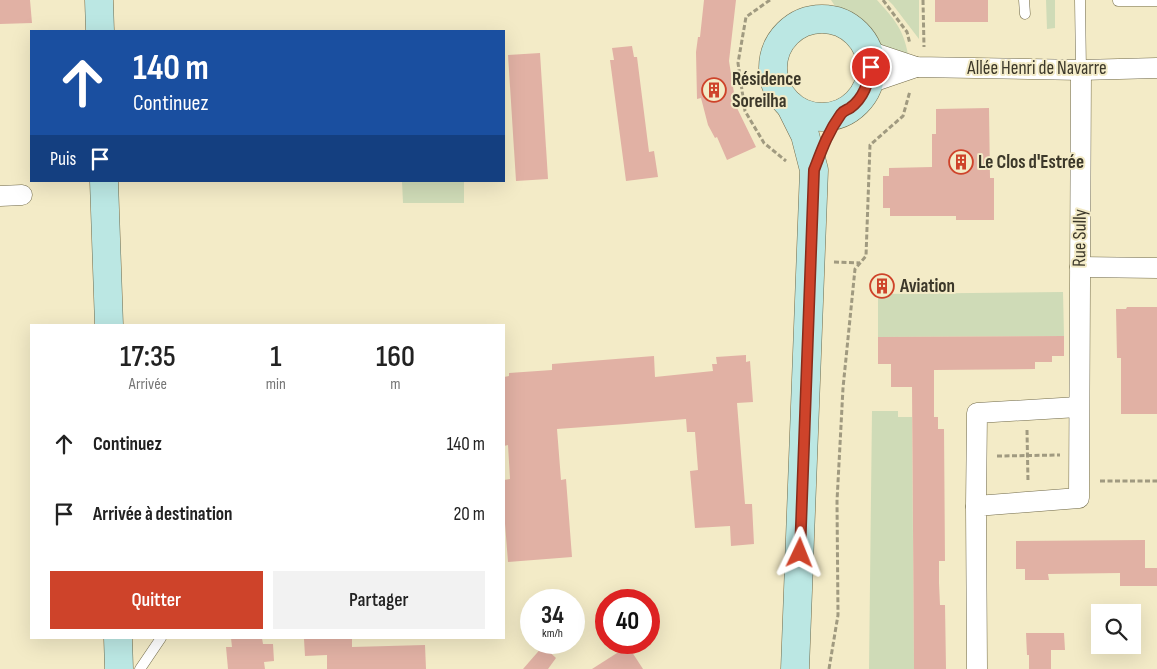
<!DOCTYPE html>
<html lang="fr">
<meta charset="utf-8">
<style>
:root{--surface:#fff;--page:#f2f2f2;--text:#222;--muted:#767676;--accent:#ce432a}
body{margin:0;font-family:"Sofia Sans Condensed",sans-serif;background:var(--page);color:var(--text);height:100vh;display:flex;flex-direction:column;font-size:19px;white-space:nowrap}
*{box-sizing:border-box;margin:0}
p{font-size:16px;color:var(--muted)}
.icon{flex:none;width:28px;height:28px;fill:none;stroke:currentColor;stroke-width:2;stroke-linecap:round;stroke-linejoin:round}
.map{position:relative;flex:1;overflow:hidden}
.panel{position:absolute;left:30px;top:324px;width:475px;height:315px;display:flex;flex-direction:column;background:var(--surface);border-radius:0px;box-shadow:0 5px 20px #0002}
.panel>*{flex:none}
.banner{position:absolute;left:30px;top:30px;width:475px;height:152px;border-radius:0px;box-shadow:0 5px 20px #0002;background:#1a4fa0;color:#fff;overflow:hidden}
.tools{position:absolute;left:1091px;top:604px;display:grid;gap:10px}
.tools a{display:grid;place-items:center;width:50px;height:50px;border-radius:0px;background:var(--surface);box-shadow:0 5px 20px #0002;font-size:25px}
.speed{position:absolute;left:520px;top:589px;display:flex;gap:10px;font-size:25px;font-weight:700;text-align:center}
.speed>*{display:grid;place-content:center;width:65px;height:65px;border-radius:50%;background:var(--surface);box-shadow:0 5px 20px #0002;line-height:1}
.speed small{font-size:12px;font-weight:400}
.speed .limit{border:8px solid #d22;background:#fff;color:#111}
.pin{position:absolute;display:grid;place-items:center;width:42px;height:42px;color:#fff;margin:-21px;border:2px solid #fff;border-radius:50%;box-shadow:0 1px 5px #0007}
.me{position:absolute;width:55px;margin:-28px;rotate:2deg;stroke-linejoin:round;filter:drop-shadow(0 0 4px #0008)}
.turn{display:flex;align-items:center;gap:18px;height:105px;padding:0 20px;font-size:22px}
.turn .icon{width:65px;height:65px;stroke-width:2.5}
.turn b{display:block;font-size:35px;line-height:42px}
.then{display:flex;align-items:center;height:48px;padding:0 20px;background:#0003;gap:10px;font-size:19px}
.eta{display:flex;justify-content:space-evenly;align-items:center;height:85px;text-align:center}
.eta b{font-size:30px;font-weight:600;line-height:35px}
.cta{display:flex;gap:10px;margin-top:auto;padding:10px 20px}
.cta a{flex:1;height:58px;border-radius:0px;background:var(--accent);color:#fff;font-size:20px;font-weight:600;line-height:58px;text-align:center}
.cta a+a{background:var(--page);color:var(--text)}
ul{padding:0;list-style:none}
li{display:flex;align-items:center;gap:15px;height:70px;padding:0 20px}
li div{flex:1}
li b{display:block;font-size:19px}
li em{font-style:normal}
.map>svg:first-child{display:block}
.green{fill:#cfdbb7}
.building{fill:#e1b1a4}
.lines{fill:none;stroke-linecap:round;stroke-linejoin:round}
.lane-casing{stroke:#716a49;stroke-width:11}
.street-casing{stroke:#716a49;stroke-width:21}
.secondary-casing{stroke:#716a49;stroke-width:29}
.path{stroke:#a09a80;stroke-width:3;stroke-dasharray:5 2.5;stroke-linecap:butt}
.lane{stroke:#fff;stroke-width:10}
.street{stroke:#fff;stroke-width:20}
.secondary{stroke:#bbe7e3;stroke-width:28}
.route-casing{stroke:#862c1b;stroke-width:12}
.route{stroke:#ce432a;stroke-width:9}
.labels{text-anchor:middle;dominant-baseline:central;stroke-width:4;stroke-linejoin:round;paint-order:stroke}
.street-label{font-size:19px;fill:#3c382a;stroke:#f3ebc7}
.poi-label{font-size:19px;font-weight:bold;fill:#3c382a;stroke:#f3ebc7;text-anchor:start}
</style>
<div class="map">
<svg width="1157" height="669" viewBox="0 0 1157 669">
<rect width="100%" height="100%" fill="#f3ebc7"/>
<g class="green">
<path d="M831,0H877C894,19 903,28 908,54L875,48L859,27L841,15Z"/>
<path d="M888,0H919V39L893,5Z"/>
<path d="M1046,0H1055V28L1047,29Z"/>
<path d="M402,181H464V203H403Z"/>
<path d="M1063,292L1064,336L878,337V294Z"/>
<path d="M872,411H898V417H912L914,669H869Z"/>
</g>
<g class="building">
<path d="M0,0H30L32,23L0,24Z"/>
<path d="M704,0H736L729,61L736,106L756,147L727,160L717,137L715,138L708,125L701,98L697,99L696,52L698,37H700Z"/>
<rect x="935" y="0" width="53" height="22"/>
<path d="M632,46L634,57H637L649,152L654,151L658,177L626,181L610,60H614L612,48Z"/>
<path d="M540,53L548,179L516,181L508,55Z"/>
<path d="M989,108L990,178H994V220H956V216H890V208H883V176H889V168L932,167V134H936V109Z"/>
<path d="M1127,307H1157V414H1121V358H1117L1116,309H1126Z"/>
<path d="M1064,336V356H1052V362H1035V369L934,370V417H938V429H944L945,561H939V583L940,605H945L946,669H914L912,387H891V364H878V337Z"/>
<path d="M746,355V362L750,361L753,402L737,403L745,504H752L754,544L731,546L730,526L695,528L690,471L698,470L695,432H687L686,419L626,424L557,429L561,480L566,479L572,557L508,562L504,511V480L510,479L508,445L504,446V377L509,376V373L552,370V364L654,356L655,377L713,371L712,364H717L716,357Z"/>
<path d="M1145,540V568H1157V586H1120V573L1048,574L1049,580H1025V569H1016V541Z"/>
<path d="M1026,633H1064L1065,650H1051V669H1029V655H1027Z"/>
<path d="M231,638H262L263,644H273L274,661L264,662L265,669H228L226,647H232Z"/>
<path d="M352,638V647L425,645L426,669H327V655L305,656L304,639Z"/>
<path d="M543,646L556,658L548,669H523Z"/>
<path d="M628,646L643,669H592Z"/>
</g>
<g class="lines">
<g class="lane-casing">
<g id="lane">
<path d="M1024,0L1025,14"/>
<path d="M1080,0L1081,70"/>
<path d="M1118,1H1157"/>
<path d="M140,669L161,638"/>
</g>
</g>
<g class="street-casing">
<g id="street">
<path d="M868,51L916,67L1081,70L1157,68"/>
<path d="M869,83L916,67"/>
<path d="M0,196L22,195"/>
<path d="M1080,267L1157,268"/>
<path d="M976,506L977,413L1078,407"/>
<path d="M977,669L976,506L1079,498L1081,70"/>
</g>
</g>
<g class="secondary-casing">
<g id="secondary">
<path d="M99,0L100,31"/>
<circle cx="822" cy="68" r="49"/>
<path d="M790,105L805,135L814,170L795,669"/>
<path d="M104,181L109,325"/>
<path d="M118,638L119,669"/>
</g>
</g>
<g class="path">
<path d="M770,0L746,17L738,63L745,111L764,143L786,161"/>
<path d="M883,0L907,32L910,44"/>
<path d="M923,0L924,47"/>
<path d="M834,262L860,263"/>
<path d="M1027,430L1028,482"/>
<path d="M997,456L1060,455"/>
<path d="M1100,481H1157"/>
<path d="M829,669L838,615L837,501L843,388L855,269L866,256L870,145L903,116L910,91"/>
</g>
<use href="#lane" class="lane"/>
<use href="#street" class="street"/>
<use href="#secondary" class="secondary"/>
</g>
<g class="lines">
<g class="route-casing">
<path id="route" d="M800,553L814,170C822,149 828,132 841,114C844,110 847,110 850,108C864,98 868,83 871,67"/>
</g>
<use href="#route" class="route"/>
</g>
<defs>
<g id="building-ring" transform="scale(1.25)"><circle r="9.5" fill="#f3ebc7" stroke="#ce432a" stroke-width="1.5"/><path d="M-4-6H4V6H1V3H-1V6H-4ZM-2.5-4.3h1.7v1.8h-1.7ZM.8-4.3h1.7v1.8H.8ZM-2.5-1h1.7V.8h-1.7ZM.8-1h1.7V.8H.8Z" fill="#ce432a"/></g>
</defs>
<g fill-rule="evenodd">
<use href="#building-ring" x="714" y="90"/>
<use href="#building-ring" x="961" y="162"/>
<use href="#building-ring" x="882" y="286"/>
</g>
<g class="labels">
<g class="street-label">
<text x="1037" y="68">Allée Henri de Navarre</text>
<text transform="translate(1080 238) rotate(-89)">Rue Sully</text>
</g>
<g class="poi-label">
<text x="732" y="79">Résidence<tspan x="732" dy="22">Soreilha</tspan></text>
<text x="978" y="162">Le Clos d'Estrée</text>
<text x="900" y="286">Aviation</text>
</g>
</g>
</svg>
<div class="tools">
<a><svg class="icon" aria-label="search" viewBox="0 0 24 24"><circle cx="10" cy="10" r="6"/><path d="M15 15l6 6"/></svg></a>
</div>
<div class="speed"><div>34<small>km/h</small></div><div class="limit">40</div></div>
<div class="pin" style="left:871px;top:67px;background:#d93025"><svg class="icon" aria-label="arrive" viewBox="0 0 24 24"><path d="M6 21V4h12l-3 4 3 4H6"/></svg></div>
<svg class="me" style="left:800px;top:553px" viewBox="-20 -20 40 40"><path d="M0-17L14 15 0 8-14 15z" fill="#ce432a" stroke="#fff" stroke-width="4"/></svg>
<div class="banner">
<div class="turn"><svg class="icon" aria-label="ahead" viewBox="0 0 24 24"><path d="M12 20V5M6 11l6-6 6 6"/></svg><div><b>140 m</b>Continuez</div></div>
<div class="then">Puis<svg class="icon" aria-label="arrive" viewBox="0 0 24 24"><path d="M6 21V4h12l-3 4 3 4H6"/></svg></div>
</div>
<section class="panel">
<div class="eta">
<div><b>17:35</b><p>Arrivée</p></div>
<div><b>1</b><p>min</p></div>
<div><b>160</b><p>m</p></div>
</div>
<ul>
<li><svg class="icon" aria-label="ahead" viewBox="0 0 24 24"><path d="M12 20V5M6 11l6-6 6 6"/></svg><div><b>Continuez</b></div><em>140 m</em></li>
<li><svg class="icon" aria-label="arrive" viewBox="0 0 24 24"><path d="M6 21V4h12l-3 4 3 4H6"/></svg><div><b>Arrivée à destination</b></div><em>20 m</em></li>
</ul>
<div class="cta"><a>Quitter</a><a>Partager</a></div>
</section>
</div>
